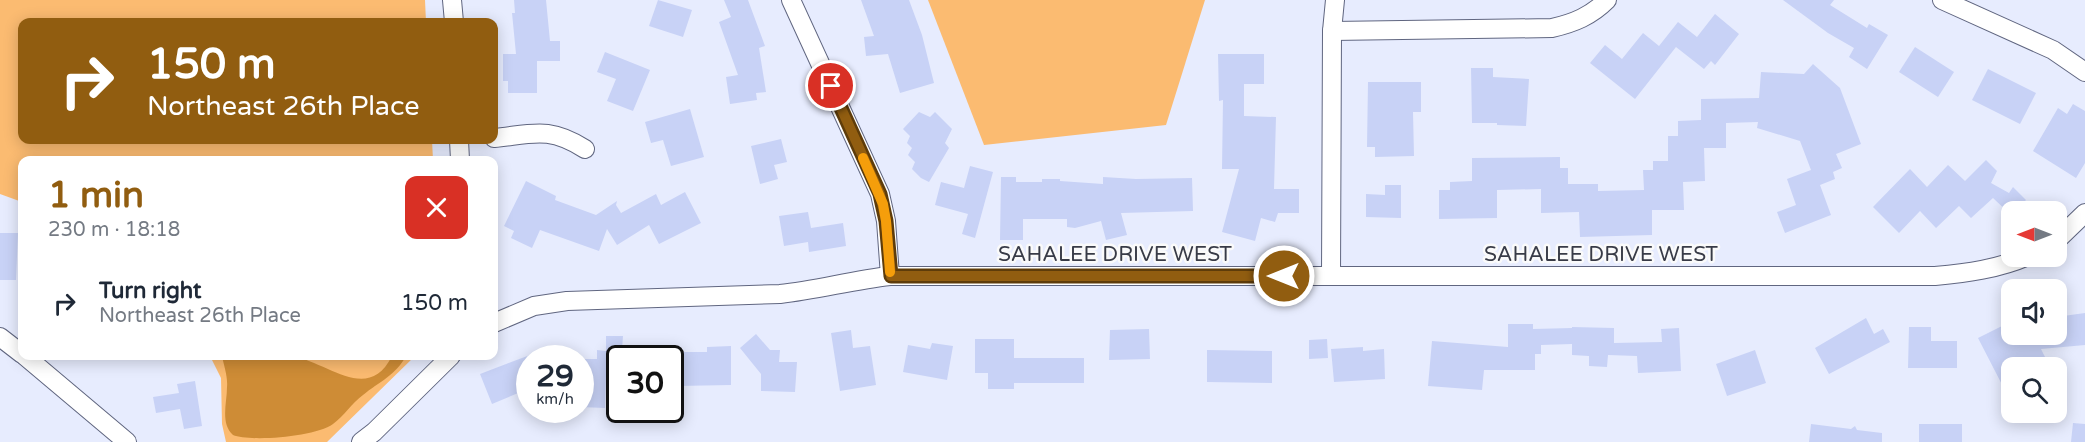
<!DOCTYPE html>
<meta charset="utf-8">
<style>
:root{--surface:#fff;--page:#f2f2f3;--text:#1f2937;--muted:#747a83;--accent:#915d10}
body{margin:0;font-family:"Varela Round",sans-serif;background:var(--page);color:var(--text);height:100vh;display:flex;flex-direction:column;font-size:22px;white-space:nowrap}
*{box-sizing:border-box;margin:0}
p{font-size:20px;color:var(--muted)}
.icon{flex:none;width:33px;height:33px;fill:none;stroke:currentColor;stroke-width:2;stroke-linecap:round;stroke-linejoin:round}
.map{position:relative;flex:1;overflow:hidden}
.panel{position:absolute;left:18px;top:156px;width:480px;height:204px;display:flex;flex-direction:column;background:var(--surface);border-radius:12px;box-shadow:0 3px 15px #0003}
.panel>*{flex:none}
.guide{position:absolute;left:18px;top:18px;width:480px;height:126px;border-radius:12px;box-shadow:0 3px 15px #0003;background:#915d10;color:#fff;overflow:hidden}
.needle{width:39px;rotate:270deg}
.tools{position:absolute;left:2001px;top:201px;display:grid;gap:12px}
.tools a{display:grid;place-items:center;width:66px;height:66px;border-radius:12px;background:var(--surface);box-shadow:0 3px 15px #0003;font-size:30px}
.speed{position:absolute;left:516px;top:345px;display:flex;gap:12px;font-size:30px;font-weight:700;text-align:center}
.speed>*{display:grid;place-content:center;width:78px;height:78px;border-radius:50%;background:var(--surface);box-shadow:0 3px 15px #0003;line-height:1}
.speed small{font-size:15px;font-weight:400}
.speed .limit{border:3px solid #111;border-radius:9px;background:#fff;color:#111}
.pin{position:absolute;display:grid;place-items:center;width:51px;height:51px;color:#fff;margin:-26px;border:3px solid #fff;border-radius:50%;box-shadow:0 2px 6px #0007}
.me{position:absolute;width:66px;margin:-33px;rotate:270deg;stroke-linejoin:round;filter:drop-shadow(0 0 4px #0008)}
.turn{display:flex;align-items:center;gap:21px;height:126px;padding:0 30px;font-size:27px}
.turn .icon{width:78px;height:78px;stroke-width:2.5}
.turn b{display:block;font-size:42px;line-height:51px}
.round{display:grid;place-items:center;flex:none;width:63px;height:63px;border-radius:12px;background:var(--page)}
.overview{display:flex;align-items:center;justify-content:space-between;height:102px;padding:0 30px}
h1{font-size:36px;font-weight:700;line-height:45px;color:var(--accent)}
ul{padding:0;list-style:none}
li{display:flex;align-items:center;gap:18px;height:90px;padding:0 30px}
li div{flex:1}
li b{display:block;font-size:22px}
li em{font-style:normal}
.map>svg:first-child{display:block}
.green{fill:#fbbb71}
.water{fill:#ce8c36}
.building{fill:#c8d2f6}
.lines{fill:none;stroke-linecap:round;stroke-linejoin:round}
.street-casing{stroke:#606680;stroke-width:20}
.street{stroke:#fff;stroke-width:18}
.route-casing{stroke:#5e3c0a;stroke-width:15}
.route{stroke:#915d10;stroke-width:10}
.slow{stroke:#f59e0b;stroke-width:10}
.labels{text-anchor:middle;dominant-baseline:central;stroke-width:5;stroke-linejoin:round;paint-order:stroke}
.street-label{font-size:21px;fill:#383b47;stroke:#fafafa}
</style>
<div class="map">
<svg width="2085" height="442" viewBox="0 0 2085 442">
<rect width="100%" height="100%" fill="#e7ecfe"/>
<g class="green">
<path d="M0,0H425L426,22H22V140H432L433,160H22V202L0,194Z"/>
<path d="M928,0H1205L1166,125L984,145Z"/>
<path d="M210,356H415L327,442H226L222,424L221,378Z"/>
</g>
<path class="water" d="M222,356C244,355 271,352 292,356C328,362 368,404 392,356H406C396,375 379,382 363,395C352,403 344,416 333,424C315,437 250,442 233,435C220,423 227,403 227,387C228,377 224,366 222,356Z"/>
<g class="building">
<path d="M514,0H546L550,41H560V61H537V93H508V81H503V54H516L512,13H515Z"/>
<path d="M658,0L692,10L683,37L649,26Z"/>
<path d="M724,0H748L765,46L759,48L766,92L756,93L757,100L730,104L726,77L738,75L719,22L731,17Z"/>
<path d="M861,0H909L922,35L934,83L900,93L888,54L866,56L864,37L874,36Z"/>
<path d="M1783,0H1834L1830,5L1867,28L1869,24L1888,35L1867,69L1849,57L1854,48L1828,33Z"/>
<path d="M1715,14L1739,34L1715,65L1711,61L1704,69L1676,47L1635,99L1590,63L1605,45L1622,59L1643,33L1659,46L1678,22L1697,37Z"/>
<path d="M1915,47L1954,72L1938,97L1899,72Z"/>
<path d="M605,52L650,70L633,111L607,101L616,79L597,72Z"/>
<path d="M1218,54H1264V84H1244V116L1276,117L1274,189H1299V213H1278L1275,222L1261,218L1255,241L1222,232L1239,169H1222L1223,100L1219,101Z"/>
<path d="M1813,64L1840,88L1861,144L1836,154L1842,168L1833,172L1835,179L1820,185L1831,215L1785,233L1777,212L1796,205L1787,179L1811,170L1800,141L1757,128L1758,122L1726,123V148H1704L1705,181L1683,182L1684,210H1652V235L1580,237L1579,212L1541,213V189L1497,190V218L1439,219V190H1450V182L1472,181V158L1560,157V168H1568V184H1598V191L1644,190L1643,170H1653V161H1668V136H1678V121L1701,120V99L1759,98L1761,72L1804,74Z"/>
<path d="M1471,68H1493V77L1529,79L1526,126L1497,125V123H1472Z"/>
<path d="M1988,69L2036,93L2020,124L1972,100Z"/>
<path d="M1368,82H1421V112H1413L1414,156L1375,157V147H1367Z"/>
<path d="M2073,104L2085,111V163L2076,178L2033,151L2058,108L2067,114Z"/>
<path d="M690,109L704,157L671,166L663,140L651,143L645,122Z"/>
<path d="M919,112L930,117L935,112L952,129L945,143L949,148L929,182L921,178L912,169L915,162L908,155L912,148L907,143L910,136L903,129Z"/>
<path d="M781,139L787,162L774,165L778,179L760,184L751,146Z"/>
<path d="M1986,160L1997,171L1991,183L2009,193L2013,187L2026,200L2015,212H2012L2011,215L1993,198L1971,218L1959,206L1936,228L1920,211L1899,233L1873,207L1910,169L1927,187L1948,165L1965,181Z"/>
<path d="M970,166L993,172L975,238L962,234L968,214L935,205L941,182L964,188Z"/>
<path d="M1001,177H1016V182H1042V179H1060V181L1103,184V177L1136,179L1192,178L1193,211L1121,213L1127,235L1106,240L1101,221L1075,228L1067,227V219H1023V240H1000Z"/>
<path d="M526,181L556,196L555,200L596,215L617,201L616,205L621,213L656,194L661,205L685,192L701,223L659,244L649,225L617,245L607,229L599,251L540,230L532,248L511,238L514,231L504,226Z"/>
<path d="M1385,185H1401V218L1366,217V194L1385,195Z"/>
<path d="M808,212L811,228L843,223L846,246L809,252L808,242L784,246L779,216Z"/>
<path d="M0,233H18L16,280H0Z"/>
<path d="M2085,313V345L2041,349L2048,363L2038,368H2012V404L1978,338L2012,321V334H2056V317Z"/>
<path d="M1866,318L1874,334L1883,329L1890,342L1829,374L1815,348Z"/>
<path d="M1508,324H1533V329L1572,328V327L1614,328V343L1662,342L1661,329L1679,328L1681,371L1638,373L1637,356L1608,355L1607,367L1589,366V356L1572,355V344L1541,345V354H1535V370H1484L1482,390L1428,386L1432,341L1508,347Z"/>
<path d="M1909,327H1931V341H1957V368H1908Z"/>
<path d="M1149,329L1150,359L1109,360L1110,330Z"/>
<path d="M851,330L853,348L870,346L876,385L840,391L831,333Z"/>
<path d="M756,334L770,350H780L779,362H797L795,392L761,391V374L740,348Z"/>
<path d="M606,336H623L620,376H606L605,408L580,407V359H597V350L606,351Z"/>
<path d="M975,339H1014V358H1084V383H1014V389H988V373H975Z"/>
<path d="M1327,339L1328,358L1309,359V340Z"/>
<path d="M932,343L953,346L947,380L903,372L908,345L930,349Z"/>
<path d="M731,346V385L677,386V352H707V347Z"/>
<path d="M1363,347V351L1384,349L1385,379L1334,382L1331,349Z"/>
<path d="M1207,350L1272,351V383L1207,382Z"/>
<path d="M1755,350L1766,383L1727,396L1716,364Z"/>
<path d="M530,355V388L492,404L480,374Z"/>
<path d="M195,381L202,426L184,429L180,409L156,413L153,397L179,393L177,384Z"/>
<path d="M2073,423L2085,424V442H2071Z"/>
<path d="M1811,424L1851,429L1855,426L1857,430L1882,433V442H1809Z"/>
<rect x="1919" y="424" width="43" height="18"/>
</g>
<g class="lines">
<g class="street-casing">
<g id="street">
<path d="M452,0L454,22"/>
<path d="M791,0L880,194L886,221L890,276"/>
<path d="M1942,0L2053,50L2085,72"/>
<path d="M1332,31L1552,28C1574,23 1591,16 1607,0"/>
<path d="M494,138C533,134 549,126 585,149"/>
<path d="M459,140L460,160"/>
<path d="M2056,241L2085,213"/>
<path d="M1331,276L1332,31L1335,0"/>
<path d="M494,323L534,306L567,301L780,294C817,290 853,280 890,276H1935C1967,273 1998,269 2028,256"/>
<path d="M0,337L22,354"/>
<path d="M25,356L127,442"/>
<path d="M361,442L374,432L451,356"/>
</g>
</g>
<use href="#street" class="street"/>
</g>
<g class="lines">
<g class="route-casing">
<path id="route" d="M831,86L880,194L886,221L891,276H1284"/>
</g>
<use href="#route" class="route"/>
<path class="slow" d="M863,158L883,204L886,221L890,272"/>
</g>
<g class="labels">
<g class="street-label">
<text x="1115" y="254">SAHALEE DRIVE WEST</text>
<text x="1601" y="254">SAHALEE DRIVE WEST</text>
</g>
</g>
</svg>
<div class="tools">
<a><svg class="needle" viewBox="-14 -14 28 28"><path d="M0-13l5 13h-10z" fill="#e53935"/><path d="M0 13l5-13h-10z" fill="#747a83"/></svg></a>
<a><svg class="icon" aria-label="sound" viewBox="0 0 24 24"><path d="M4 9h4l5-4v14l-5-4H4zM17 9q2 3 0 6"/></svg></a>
<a><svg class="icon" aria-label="search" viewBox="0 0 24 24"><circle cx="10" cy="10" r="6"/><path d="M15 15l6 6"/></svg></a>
</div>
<div class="speed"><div>29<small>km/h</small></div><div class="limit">30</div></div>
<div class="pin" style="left:831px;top:86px;background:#d93025"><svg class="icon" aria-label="arrive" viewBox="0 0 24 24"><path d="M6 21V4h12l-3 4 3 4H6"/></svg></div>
<svg class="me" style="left:1284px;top:276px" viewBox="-20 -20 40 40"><circle r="17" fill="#915d10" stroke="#fff" stroke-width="3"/><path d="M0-11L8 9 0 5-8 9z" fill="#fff"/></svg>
<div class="guide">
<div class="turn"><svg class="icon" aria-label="right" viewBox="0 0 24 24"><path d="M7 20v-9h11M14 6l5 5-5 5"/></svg><div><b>150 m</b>Northeast 26th Place</div></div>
</div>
<section class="panel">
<div class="overview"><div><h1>1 min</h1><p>230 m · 18:18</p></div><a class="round" style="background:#d93025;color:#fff"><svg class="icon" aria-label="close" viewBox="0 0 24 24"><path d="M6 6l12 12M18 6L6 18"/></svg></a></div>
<ul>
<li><svg class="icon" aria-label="right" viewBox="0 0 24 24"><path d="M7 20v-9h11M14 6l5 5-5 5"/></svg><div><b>Turn right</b><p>Northeast 26th Place</p></div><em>150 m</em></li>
</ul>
</section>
</div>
